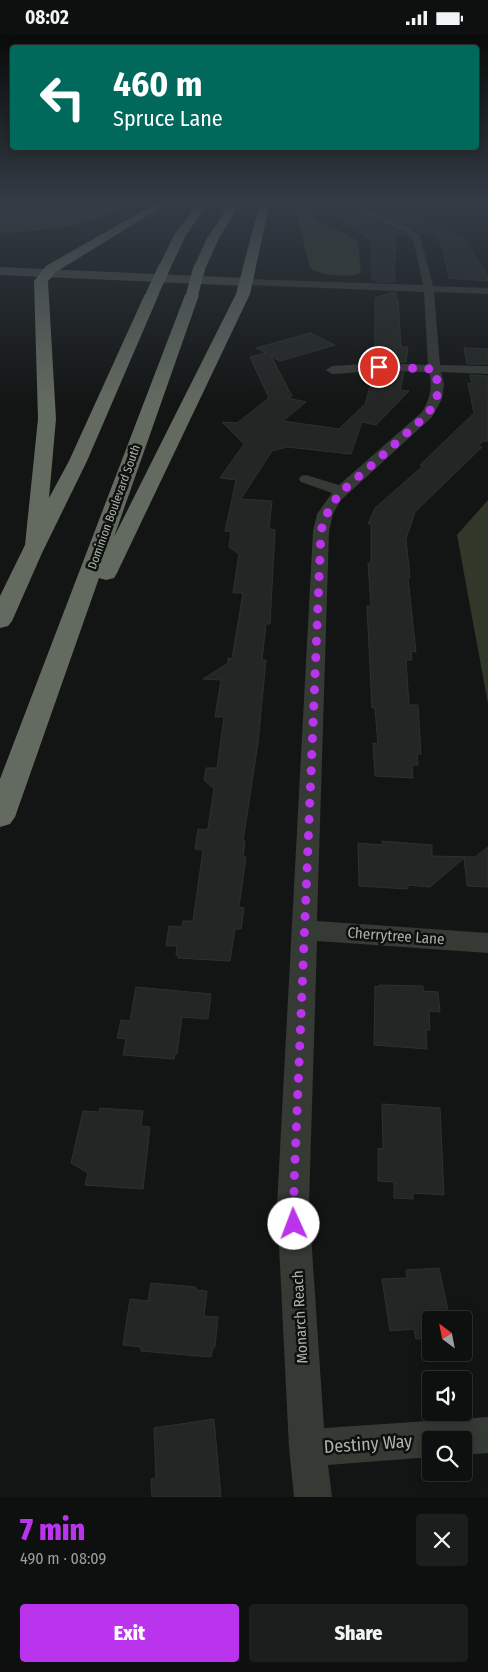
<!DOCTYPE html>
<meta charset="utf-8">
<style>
:root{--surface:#0e100f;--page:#1c1e1d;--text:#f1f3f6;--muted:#9b9d9e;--line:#2e302f;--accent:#b934ec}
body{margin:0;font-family:"Fira Sans Condensed",sans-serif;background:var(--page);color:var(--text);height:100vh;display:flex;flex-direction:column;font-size:19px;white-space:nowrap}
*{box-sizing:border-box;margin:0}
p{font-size:16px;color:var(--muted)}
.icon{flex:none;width:28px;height:28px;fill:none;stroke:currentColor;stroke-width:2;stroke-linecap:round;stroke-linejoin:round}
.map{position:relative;height:1462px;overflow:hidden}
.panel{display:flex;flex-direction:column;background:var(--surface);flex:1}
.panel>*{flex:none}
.hud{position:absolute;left:10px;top:10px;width:469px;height:105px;border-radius:5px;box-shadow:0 2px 12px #0003,0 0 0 1px var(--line);background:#00695c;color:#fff;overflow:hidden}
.needle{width:32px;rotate:328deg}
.fabs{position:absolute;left:422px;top:1276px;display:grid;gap:10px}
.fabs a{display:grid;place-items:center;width:50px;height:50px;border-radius:5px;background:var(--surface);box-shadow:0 2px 12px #0003,0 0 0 1px var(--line);font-size:25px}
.pin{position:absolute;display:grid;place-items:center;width:42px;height:42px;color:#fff;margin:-21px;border:2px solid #fff;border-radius:50%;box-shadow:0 1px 5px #0007}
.me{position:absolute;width:55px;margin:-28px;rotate:358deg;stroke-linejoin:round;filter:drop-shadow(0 0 4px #0008)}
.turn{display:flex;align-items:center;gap:18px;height:105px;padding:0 20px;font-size:22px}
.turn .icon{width:65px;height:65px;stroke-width:2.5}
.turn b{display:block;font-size:35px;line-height:42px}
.round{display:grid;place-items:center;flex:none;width:52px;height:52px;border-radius:5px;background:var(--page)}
.summary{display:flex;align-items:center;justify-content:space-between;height:85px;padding:0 20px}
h1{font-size:30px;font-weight:800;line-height:38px;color:var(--accent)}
.action{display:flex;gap:10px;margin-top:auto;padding:10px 20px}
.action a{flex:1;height:58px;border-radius:5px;background:var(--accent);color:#fff;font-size:20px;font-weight:800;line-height:58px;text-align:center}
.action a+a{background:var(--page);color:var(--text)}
.status{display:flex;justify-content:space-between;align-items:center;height:35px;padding:0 25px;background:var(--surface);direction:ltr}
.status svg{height:14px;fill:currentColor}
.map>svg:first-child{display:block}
.water{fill:#31382a}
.building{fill:#232624;stroke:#2d312e}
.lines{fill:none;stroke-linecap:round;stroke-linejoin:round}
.street{fill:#353a35;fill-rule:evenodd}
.secondary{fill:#444a43;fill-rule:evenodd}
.highway{fill:#636b61;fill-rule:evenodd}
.highway-bridge{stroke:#636b61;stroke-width:12}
.route{stroke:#b934ec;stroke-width:9;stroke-dasharray:0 16.2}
.labels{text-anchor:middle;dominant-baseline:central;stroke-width:5;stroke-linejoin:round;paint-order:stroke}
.far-street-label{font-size:12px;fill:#a9b5a5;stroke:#0e100f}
.street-label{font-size:15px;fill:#a9b5a5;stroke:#0e100f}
.near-street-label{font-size:18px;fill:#a9b5a5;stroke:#0e100f}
</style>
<div class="status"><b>08:02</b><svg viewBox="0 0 49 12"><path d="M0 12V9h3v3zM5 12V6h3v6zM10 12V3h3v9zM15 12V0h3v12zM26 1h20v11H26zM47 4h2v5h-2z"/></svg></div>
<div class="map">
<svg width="488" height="1462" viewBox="0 0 488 1462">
<rect width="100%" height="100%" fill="#131514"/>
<g class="water">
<path d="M4,167H126C98,193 38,196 0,198V168Z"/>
<path d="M297,170L306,171C317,194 342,190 358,208L361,238C348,243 322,241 310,233L295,172Z"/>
<path d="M488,465V669L457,500Z"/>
</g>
<g class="building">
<path d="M395,173L429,188L426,183L464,203L488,242V246L449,243L442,211L433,196L419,198L411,191L374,175Z"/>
<path d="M356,178L404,199L393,200L396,215H394L396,226H394L395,247H379L372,244L371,205L336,180Z"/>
<path d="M391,258H396V264H398L401,312H408L406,327L378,326L380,319H375V263Z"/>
<path d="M310,298L335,310L280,326L271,321L292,361L288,363L306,367L283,386L339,394L365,369L374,338H404L400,355L409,356L376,390L362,387L351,419L287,412L272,416L241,464L272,466L269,494L275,495V497L270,589H266L262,625H266L258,708L243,806H245L243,822H246L239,872L244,873L241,894H235L230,926L178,923V920H176L177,911H166L169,891L182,892L183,886H193L203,815L195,814L198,794L206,795L208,793L214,754L204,745L206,733H217L224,682H215L221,645L203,644L228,628V623L232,624L243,558H233L239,519L229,512L231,497L225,496L236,445L220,443L244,409L222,387L237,388L269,363L250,322L266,318L256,313Z"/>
<path d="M464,313L488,314V329H467Z"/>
<path d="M470,340L488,341V406H483L478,411L482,412L415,477L406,504L410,543H408L416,617L411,616L412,625H406L409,670H418L421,719H417L418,730H412L413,743L375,741L373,708L378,709L375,673H372L367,571H371L368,528H371V489H368L375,473L423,431L420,430L474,378L468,348L472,349Z"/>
<path d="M382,806L432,810V821L475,822L488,812V852L467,851L464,823L430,852L408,850V854L359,851L358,808L383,810Z"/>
<path d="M379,950L423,951V956L438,957L440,977L429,976L430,995H426L427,1014L374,1010L375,951L379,952Z"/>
<path d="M136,952L211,959L208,984L182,982L177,1019H175L174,1024L123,1020L126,1004L117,1003L121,985L130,986Z"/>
<path d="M382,1069L440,1073L444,1160L413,1158V1164L394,1163V1147L378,1146V1113L383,1114Z"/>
<path d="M100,1073L143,1076L141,1091L150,1092L143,1154L85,1150L88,1138L71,1128L83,1076L99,1077Z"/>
<path d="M439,1233L450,1285H431V1303L416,1304L414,1294L390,1296L382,1244L407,1243L406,1235Z"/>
<path d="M151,1248L196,1252V1255L207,1256L204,1281L218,1282L215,1312H213L211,1322L141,1316V1312L123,1310L130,1264L148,1266Z"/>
<path d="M214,1384L221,1462H152L151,1444L156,1443L154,1393Z"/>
</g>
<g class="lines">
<path class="street" d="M354,167H362L364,173L410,193L420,201L433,251L488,253V259L434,257L440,330L488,331V339L441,337L444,349L442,364L432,382L340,466L333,479L329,496L317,886L488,898V918L317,906L309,1170L324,1393L488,1382V1418L464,1420V1405H431V1422L328,1430L332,1462H294L289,1413L277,1170L313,496L317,479L332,458L301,447L299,444L301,441L306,440L339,450L422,377C430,363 433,353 429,337L379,336L332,339L326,335L332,331L379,328L428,330L424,257L246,250L241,247L246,244L423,250L413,204L404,197L357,176Z"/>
<path class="secondary" d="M0,232L246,243L253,247L246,251L0,240Z"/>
<g class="highway">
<path d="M158,167H170L56,237L48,246L56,384L49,463L69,426L145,259L152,255L159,259L87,426L42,518L12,586L8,591L0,593V561L25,510L38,384L34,246L46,231Z"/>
<path d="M199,167H209L186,200L169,236H159L158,233L174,200Z"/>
<path d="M231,167H241L219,203L205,234L204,237H194L193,234L207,203Z"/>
<path d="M260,167H270L250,259L117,538L114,543L106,545L99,543L15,782L10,789L0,792V744L185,260L192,256L199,260L114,502L236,259Z"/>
</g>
<g class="highway-bridge">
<path d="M152,259L164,233"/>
<path d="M192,260L199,234"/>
</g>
</g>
<linearGradient id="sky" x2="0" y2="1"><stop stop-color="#0a0c0b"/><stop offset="0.45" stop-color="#333b45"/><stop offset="1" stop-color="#333b45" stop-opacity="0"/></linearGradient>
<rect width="488" height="371" fill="url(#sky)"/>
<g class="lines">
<path class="route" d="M294,1189V1150L321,496C330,462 347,452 372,430C384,419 396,408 409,396C419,387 431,378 436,364C440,354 437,344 434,334L379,332"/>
</g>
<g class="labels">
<g class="far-street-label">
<text transform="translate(114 472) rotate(-70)">Dominion Boulevard South</text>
</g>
<g class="street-label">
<text transform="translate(396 901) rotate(4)">Cherrytree Lane</text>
<text transform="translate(300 1282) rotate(-93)">Monarch Reach</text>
</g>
<g class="near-street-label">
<text transform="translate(368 1409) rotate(-4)">Destiny Way</text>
</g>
</g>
</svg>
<div class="fabs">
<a><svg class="needle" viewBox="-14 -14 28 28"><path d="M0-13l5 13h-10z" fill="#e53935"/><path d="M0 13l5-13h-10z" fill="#9b9d9e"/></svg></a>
<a><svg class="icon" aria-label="sound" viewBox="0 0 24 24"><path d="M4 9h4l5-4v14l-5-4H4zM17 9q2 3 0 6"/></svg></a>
<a><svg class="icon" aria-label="search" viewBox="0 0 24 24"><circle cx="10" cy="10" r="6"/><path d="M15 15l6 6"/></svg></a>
</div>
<div class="pin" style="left:379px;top:332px;background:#d93025"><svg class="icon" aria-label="arrive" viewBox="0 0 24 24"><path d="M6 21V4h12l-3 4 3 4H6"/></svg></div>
<svg class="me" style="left:294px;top:1189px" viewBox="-20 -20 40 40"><circle r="19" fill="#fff"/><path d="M0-13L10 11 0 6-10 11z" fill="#b934ec"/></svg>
<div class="hud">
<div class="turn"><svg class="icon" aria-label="left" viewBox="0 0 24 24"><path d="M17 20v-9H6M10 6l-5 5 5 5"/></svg><div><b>460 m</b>Spruce Lane</div></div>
</div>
</div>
<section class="panel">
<div class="summary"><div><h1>7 min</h1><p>490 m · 08:09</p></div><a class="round"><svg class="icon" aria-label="close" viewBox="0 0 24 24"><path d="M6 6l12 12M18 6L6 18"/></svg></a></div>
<div class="action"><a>Exit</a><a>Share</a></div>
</section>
